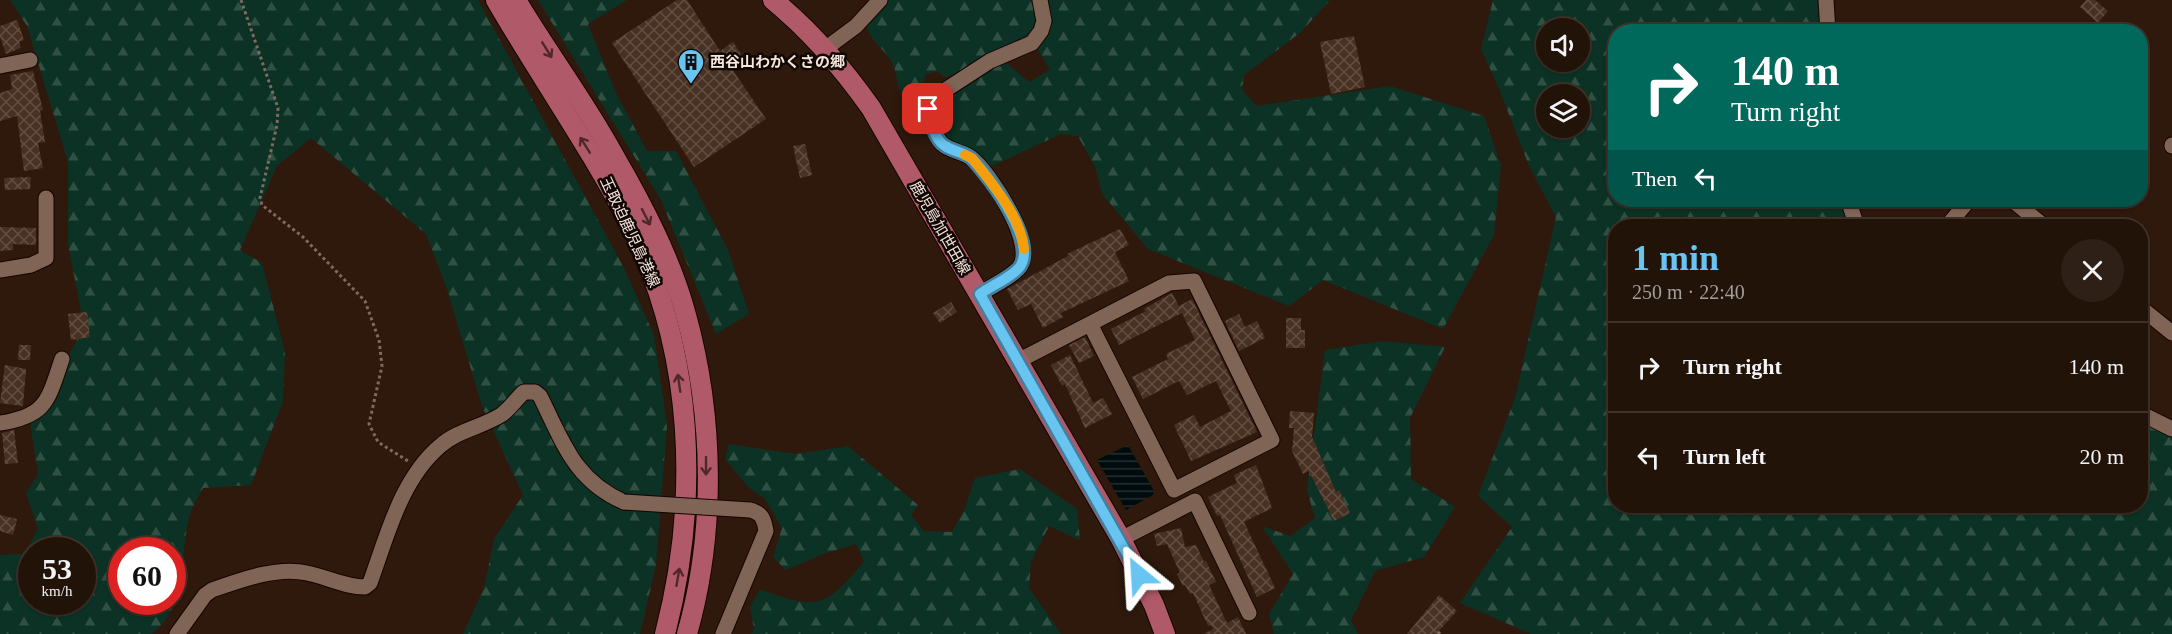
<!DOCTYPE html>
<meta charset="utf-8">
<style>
:root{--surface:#221309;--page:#2e2017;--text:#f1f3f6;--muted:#a29e9c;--line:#3f322a;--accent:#68c4f0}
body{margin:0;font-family:"Times New Roman","Noto Sans JP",serif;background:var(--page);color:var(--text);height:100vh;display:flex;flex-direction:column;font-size:22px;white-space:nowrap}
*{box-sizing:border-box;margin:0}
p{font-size:20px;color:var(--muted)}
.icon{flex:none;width:33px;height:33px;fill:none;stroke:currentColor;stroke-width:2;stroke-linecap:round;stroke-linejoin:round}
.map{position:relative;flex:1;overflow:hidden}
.panel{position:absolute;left:1608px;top:219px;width:540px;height:294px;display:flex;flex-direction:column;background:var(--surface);border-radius:24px;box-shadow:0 2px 4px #0004,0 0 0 2px var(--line)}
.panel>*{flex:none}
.hud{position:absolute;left:1608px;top:24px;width:540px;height:183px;border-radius:24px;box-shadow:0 2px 4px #0004,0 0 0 2px var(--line);background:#00695c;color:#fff;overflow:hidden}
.controls{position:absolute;left:1536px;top:18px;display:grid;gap:12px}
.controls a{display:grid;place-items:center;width:54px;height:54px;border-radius:50%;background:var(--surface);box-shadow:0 2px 4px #0004,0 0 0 2px var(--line);font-size:30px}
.speed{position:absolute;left:18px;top:537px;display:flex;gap:12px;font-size:30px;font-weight:700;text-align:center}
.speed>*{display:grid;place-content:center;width:78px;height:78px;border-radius:50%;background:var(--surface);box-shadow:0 2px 4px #0004,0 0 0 2px var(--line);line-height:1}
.speed small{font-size:15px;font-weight:400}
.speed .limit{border:9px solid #d22;background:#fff;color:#111}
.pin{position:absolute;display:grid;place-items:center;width:51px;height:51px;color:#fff;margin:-26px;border-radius:12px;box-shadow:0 3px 9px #0006}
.me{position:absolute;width:66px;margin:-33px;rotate:333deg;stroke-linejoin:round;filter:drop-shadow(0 0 4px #0008)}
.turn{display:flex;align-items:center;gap:21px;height:126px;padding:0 24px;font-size:27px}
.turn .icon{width:78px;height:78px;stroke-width:2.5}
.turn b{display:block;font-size:42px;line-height:51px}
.then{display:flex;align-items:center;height:57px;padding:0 24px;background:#0003;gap:12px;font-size:22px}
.round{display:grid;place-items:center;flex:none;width:63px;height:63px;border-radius:32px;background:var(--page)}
.headline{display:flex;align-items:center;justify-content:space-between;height:102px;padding:0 24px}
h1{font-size:36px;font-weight:700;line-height:45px;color:var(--accent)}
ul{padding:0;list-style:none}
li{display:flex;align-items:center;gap:18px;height:90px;padding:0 24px;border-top:2px solid var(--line)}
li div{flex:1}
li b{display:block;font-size:22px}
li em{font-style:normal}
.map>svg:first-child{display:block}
.forest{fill:url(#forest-firs);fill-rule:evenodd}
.water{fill:url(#water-rules)}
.building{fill:url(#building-cross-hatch)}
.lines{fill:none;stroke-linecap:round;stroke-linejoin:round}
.minor-casing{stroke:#150400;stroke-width:17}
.major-casing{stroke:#150400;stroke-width:22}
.path{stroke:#7e6b60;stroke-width:3;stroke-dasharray:3 3;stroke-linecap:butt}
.minor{stroke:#806556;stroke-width:15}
.major{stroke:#b05968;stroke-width:20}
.minor-bridge-casing{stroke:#150400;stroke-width:17;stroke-linecap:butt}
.minor-bridge{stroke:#806556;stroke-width:15}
.oneway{stroke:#50282b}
.route-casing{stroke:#447f9c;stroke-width:15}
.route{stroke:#68c4f0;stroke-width:10}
.slow{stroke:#f59e0b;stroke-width:10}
.labels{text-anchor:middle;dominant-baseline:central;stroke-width:5;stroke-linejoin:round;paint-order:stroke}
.poi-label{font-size:15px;font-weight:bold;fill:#f5e5dd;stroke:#100703;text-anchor:start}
.street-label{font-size:15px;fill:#f5e5dd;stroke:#100703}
</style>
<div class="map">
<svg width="2172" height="634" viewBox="0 0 2172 634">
<defs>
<pattern id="forest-firs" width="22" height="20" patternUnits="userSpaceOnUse" patternTransform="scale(1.5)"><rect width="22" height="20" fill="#0b3224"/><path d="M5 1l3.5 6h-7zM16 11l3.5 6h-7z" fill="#2f5043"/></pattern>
<pattern id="water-rules" width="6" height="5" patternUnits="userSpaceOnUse" patternTransform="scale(1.5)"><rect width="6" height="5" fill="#000b0e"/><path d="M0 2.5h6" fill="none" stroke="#262e31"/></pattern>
<pattern id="building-cross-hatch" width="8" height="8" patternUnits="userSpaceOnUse" patternTransform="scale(1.5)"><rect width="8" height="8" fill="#483123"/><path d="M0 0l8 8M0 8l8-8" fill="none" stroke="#634f42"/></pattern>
</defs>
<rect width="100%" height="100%" fill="#2e190c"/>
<g class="forest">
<path d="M10,0H478L624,268L654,335L667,426L656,565L640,634H463L484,588L494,539L523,495L482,406L447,289L426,234L311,138L277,166L240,250L262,263L285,352L283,401L251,485L203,488C198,497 191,508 189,518C178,561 191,601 152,634H0V555L24,554L38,529L26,493L38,474L28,409L52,386L84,327L68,244V162L27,26ZM32,550H82V602H32ZM122,550H172V602H122Z"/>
<path d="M538,0H627L588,24L616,93L647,151H676L728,250L749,314L716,334L661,200Z"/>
<path d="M888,0H1036L1037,31L1023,43L1001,51L953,75L944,77L938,71L926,74L916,107C889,88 903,80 890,59C882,47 869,40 866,24Z"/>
<path d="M1045,0H1330L1301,32L1244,75L1242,90L1257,106L1390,86L1484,116L1501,166L1494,235L1443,329L1323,280L1289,306L1148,249L1103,195L1095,167L1078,136L1061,134L986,169C961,153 928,136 936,101L1004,61L1029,82L1050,70L1036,46Z"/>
<path d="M1493,0H1821L1824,31L1616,32V200H1842L1850,226H1616V506H2140L2141,424L2145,423L2172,438V634H1531L1460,603L1512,527L1478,496L1515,398L1556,217L1529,166L1498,86L1481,49ZM1546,28H1580V62H1546ZM1546,94H1580V128H1546Z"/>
<path d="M1382,341L1445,347L1410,418L1411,479L1455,507L1424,557L1375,571L1351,620L1358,634H1274L1269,614L1293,574L1262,526L1290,536L1315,518L1307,490L1325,350Z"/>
<path d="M729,444L796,454L848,446L918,505L911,515L924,531L952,532L965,508L975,478L1020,469L1077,509L1080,540L1049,526L1031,562L1029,588L1061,634H751L754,629L750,607L760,589C777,596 800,605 819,601C834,598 855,573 864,561L856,544L823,554L786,570L773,557L782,528L765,499L748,487L725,459Z"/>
</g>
<path class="water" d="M1128,445L1154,491L1153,495L1126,510L1097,460Z"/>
<g class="building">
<path d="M677,0H687L720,51L733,42L745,60L732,69L766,119L694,167L612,43Z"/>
<path d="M2086,0H2095L2108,11L2098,23L2080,7Z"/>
<path d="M17,20L24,40L19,42L21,48L6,54L0,37V26Z"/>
<path d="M1354,36L1365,87L1331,94L1320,42Z"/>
<path d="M33,71L43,110L40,111L45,142L38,143L43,168L24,171L17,116L0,121V93L12,89L10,75Z"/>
<path d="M805,144L812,175L800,178L793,146Z"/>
<path d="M31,177L30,189L5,190L4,178Z"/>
<path d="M0,227L36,228V245L13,244V250L0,251Z"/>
<path d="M1120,229L1129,245L1115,252L1129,281L1061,313L1063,317L1043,328L1031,304L1018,310L1007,289L1068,256L1067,254Z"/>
<path d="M1172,293L1179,306L1192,299L1257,432L1191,461L1174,425L1194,415L1200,427L1231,411L1216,381L1187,395L1179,381L1143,399L1132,377L1168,359L1166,354L1195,340L1182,313L1119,345L1111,329L1146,311L1144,309Z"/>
<path d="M951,302L957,312L940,323L933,313Z"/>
<path d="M87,312L90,337L71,340L68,314Z"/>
<path d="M1239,314L1245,327L1257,321L1265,338L1239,351L1225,321Z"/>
<path d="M1286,318H1301V330H1305V348H1286Z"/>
<path d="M1085,337L1094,356L1079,363L1069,345Z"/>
<path d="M19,345H31L30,360H18Z"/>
<path d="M1070,355L1093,403L1103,398L1112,414L1085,428L1065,384L1062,386L1051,365Z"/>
<path d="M5,365L26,369L23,406L0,403Z"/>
<path d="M1290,411L1314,413L1312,437L1336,492L1339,490L1350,513L1334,521L1309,471L1303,474L1292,451L1294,428H1289Z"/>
<path d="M14,430L18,463L5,464L2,433Z"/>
<path d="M1256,465L1272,508L1244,522L1275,588L1257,597L1220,515L1217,516L1208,497L1237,483L1234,475Z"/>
<path d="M0,515L17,519L13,535L0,531Z"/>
<path d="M1181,528L1185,547L1196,545L1204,562L1206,561L1216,582L1209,585L1227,623L1238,617L1246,634H1203L1213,629L1211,625L1208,626L1193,593L1190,594L1185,585L1183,586L1177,574L1180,573L1167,544L1157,546L1154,534Z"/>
<path d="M1439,595L1457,611L1436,634H1407Z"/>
</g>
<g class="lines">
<g class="minor-casing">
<g id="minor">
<path d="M1826,0L1828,32"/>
<path d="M825,49L856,26L880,0"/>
<path d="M0,66L30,60"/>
<path d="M2172,145V146"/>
<path d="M1848,200L1857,226"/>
<path d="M2012,200L2044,226"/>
<path d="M1947,226L1969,200"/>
<path d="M0,270L31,265L46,258V198"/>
<path d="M980,294C992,286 1008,279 1018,269C1039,248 990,171 970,157C961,151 945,150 939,140C932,128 928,114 930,100L990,61L1032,43L1041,31L1044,21L1040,0"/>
<path d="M2140,307L2172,333"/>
<path d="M1018,361L1169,283L1194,281L1272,440L1174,490L1090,324"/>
<path d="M2140,418L2148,417L2172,429"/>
<path d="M0,423C47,416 48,400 62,359"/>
<path d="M1121,539L1195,501L1249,613"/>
<path d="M177,634L205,595L212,590C240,580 278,566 307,573C327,577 345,587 365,587L370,583C387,536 401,479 440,446C458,430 482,427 501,415C510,409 516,399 524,392H535L540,396C563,442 574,480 624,502"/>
<path d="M723,634L766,531C764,519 762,513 750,510"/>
</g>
</g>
<g class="major-casing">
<g id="major">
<path d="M496,0C540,76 591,148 631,226C694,352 700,499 665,634"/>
<path d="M516,0C547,52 584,101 613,154C642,204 671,259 686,315C714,416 716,532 687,634"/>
<path d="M773,0C812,32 842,67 871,108L1121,539L1154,605L1165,634"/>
</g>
</g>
<g class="path">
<path d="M241,0L278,108L277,125L260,198L262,205L303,237L365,301L379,340L382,366L369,424L378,442L408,461"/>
<path d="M1438,634L1441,630"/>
</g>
<use href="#minor" class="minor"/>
<use href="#major" class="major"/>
<g class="minor-bridge-casing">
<path id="minor-bridge" d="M624,502L750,510"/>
</g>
<use href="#minor-bridge" class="minor-bridge"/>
</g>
<defs><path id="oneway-shaft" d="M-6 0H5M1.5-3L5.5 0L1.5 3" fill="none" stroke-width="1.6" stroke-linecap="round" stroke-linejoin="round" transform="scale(1.5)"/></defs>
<g class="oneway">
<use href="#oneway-shaft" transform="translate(547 50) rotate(58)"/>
<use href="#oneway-shaft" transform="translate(585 145) rotate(-122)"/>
<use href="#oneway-shaft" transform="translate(646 217) rotate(63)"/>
<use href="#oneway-shaft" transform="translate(679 383) rotate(-98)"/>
<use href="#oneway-shaft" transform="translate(706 466) rotate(90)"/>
<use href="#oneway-shaft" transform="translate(678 577) rotate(-80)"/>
</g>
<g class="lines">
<g class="route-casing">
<path id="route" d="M928,109C929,120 935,140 945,146C954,152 966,152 973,160C990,178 1041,246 1018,269C1008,279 991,286 980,294L1139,575"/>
</g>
<use href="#route" class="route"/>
<path class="slow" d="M965,155L972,158C992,184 1021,216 1024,249"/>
</g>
<defs>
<g id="building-pin" transform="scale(1.35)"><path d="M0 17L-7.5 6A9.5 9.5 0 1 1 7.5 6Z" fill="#68c4f0" stroke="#100703"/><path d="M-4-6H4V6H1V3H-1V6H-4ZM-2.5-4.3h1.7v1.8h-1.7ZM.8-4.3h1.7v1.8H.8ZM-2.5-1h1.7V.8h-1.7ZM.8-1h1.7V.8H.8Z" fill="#111"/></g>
</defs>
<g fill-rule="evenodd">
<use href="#building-pin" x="691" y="62"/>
</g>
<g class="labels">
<g class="poi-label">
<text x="710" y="62">西谷山わかくさの郷</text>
</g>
<g class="street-label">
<text transform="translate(940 228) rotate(60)">鹿児島加世田線</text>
<text transform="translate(630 232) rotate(65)">玉取迫鹿児島港線</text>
</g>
</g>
</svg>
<div class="controls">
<a><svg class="icon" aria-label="sound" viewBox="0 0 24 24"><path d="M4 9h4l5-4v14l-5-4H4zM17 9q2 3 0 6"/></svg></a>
<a><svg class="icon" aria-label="layers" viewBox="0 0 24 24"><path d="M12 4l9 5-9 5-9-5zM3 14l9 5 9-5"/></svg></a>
</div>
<div class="speed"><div>53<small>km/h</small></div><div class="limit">60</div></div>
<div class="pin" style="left:928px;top:109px;background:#d93025"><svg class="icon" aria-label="arrive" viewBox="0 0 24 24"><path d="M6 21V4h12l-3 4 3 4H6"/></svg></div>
<svg class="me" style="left:1139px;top:575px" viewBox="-20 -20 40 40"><path d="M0-17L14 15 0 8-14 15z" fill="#68c4f0" stroke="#fff" stroke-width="4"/></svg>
<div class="hud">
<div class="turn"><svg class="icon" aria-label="right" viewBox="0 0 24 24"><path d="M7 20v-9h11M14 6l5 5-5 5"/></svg><div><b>140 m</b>Turn right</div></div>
<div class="then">Then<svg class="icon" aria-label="left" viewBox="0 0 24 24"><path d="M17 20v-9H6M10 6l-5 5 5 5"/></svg></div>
</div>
<section class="panel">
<div class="headline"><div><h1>1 min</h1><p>250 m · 22:40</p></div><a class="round"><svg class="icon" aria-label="close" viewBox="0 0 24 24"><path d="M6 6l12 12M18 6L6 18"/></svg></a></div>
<ul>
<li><svg class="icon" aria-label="right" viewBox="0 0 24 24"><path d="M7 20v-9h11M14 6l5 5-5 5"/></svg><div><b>Turn right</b></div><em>140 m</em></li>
<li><svg class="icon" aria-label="left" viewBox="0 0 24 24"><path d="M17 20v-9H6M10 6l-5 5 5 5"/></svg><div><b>Turn left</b></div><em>20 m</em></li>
</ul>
</section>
</div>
